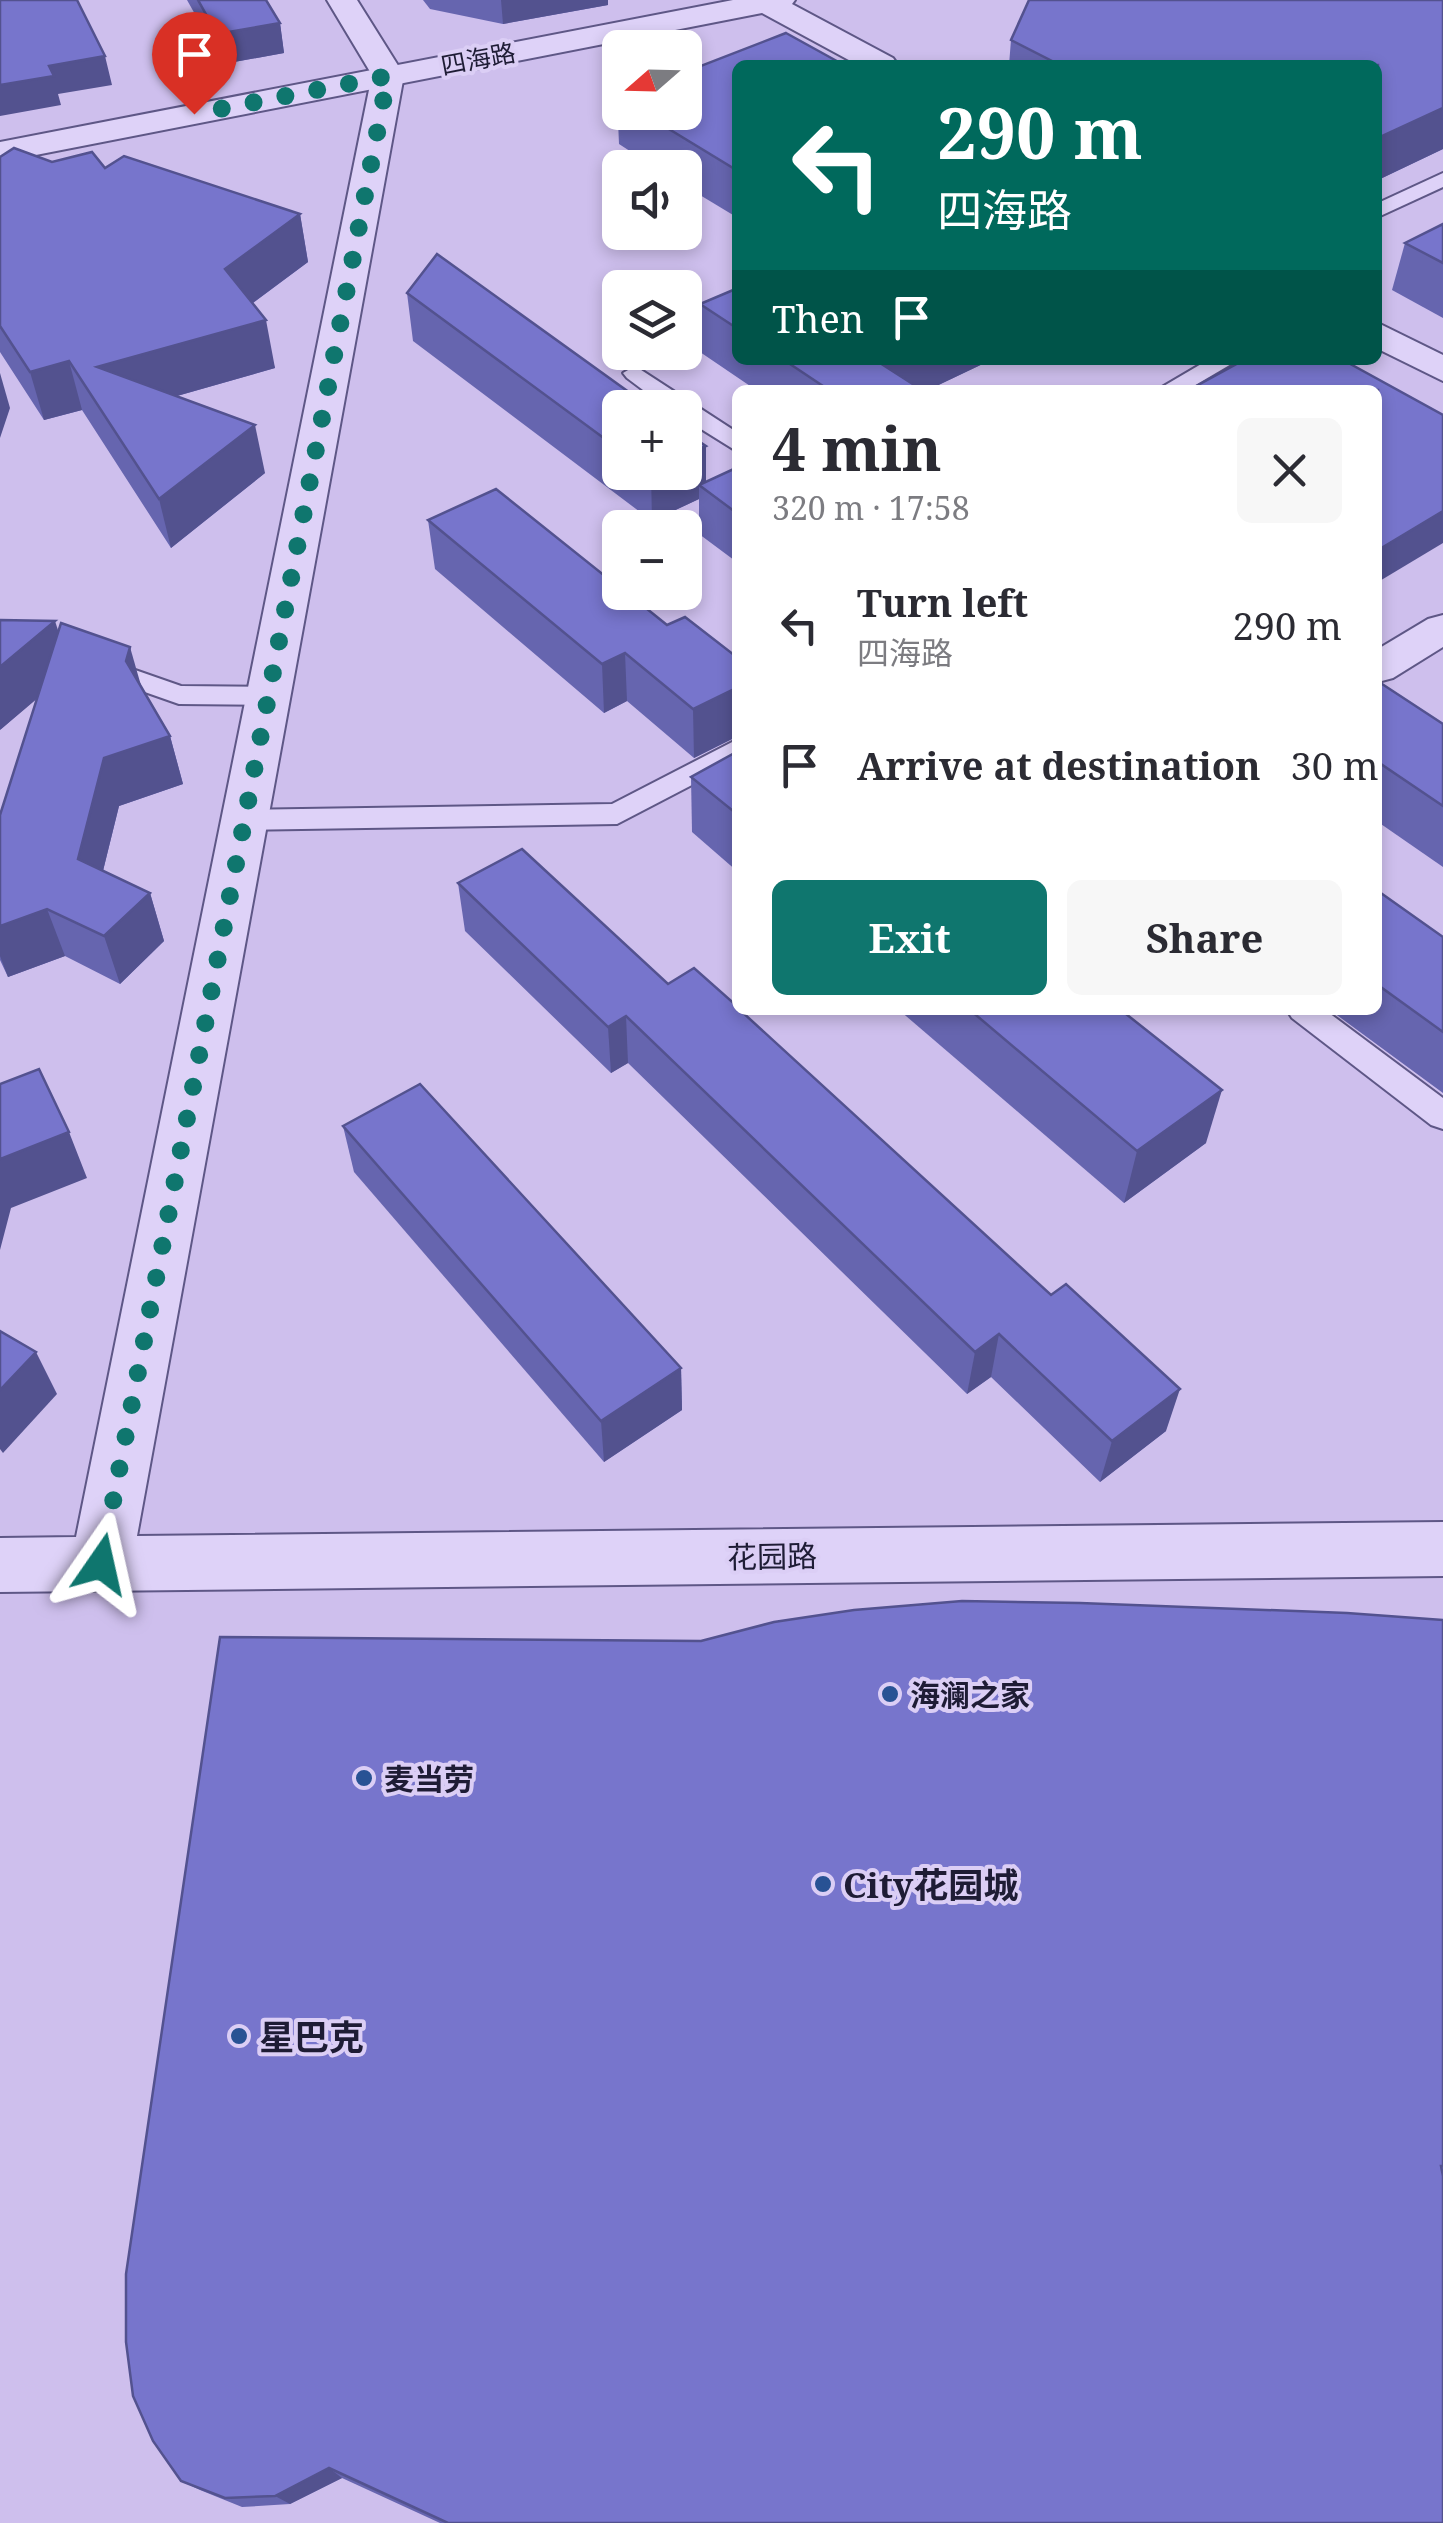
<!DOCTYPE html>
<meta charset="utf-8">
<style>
:root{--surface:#fff;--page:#f7f7f7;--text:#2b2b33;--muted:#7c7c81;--accent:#0f766e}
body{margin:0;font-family:"Noto Serif","Noto Sans SC",serif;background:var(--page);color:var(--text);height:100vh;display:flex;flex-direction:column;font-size:38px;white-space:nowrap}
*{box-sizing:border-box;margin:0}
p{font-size:32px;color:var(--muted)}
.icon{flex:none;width:55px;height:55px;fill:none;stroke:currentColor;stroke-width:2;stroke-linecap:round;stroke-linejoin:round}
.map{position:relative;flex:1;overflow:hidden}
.sheet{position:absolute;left:732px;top:385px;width:650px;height:630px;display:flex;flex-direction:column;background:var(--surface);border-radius:15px;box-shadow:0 5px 15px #0003}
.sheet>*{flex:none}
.banner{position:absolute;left:732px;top:60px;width:650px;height:305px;border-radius:15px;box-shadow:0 5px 15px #0003;background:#00695c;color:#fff;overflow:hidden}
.needle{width:65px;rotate:250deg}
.fabs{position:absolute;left:602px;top:30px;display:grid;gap:20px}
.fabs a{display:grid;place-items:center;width:100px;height:100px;border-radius:15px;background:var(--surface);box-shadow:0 5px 15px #0003;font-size:50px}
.pin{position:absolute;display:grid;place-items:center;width:85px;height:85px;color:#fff;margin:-102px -42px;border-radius:50% 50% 50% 0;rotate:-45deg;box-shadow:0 0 10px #0007}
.pin .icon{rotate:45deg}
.me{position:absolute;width:110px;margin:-55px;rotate:11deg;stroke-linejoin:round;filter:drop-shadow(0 0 8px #0008)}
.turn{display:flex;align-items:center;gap:35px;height:210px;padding:0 40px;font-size:45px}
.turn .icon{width:130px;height:130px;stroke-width:2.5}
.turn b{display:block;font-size:70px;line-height:85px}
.then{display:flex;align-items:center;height:95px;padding:0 40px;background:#0003;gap:20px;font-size:38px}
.round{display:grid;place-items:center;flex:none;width:105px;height:105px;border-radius:15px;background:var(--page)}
.summary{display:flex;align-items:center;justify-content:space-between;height:170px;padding:0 40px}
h1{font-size:60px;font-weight:700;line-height:75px}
.button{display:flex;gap:20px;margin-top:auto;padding:20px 40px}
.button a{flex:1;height:115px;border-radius:15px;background:var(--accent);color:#fff;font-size:40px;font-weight:700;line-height:115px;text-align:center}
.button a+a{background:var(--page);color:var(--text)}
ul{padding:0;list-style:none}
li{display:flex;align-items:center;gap:30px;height:140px;padding:0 40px}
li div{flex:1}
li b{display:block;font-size:38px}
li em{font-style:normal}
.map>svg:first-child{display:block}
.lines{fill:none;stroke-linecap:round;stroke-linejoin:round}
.service-casing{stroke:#5e5786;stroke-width:4}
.minor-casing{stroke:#5e5786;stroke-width:4}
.tertiary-casing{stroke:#5e5786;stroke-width:4}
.service{fill:#ded2f8;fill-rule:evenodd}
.minor{fill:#ded2f8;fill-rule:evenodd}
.tertiary{fill:#ded2f8;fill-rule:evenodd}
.wall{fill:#6665af}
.shaded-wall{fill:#53528f}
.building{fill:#7775cc;stroke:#53528f;stroke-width:2.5}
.route{stroke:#0f766e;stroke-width:18;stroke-dasharray:0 32.4}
.poi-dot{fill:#285294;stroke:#dbcef5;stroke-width:4}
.labels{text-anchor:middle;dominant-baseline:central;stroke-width:8;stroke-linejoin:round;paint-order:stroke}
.far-street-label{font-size:25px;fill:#1e1c35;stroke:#dbcef5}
.street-label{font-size:30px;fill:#1e1c35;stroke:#dbcef5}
.poi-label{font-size:30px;font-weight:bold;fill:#1e1c35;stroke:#dbcef5;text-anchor:start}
.near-poi-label{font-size:35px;font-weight:bold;fill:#1e1c35;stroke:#dbcef5;text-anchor:start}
</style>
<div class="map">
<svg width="1443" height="2523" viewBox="0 0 1443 2523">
<rect width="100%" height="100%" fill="#cebfed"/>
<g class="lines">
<g class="service-casing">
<g id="service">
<path d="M1443,173V187L1378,217V203Z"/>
<path d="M1208,360H1238L1187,390H1157Z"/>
<path d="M635,366L738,433V452L685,419V408H667L627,378L623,373Z"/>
<path d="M95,656L181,686L269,687L279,690L283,696L279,702L269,705L179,704L85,671L81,665L85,659Z"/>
<path d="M738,739V761L617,824L245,830L235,827L230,820L235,813L245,810L612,804Z"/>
<path d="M1287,1010H1325L1443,1098V1129L1431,1125L1292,1018Z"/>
</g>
</g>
<g class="minor-casing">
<g id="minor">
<path d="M733,0H795L792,4L893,58L898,65H858L762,13L0,162V142Z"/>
<path d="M1378,323L1443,355V381L1378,349Z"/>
<path d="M1443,615V647L1393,678L1378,682V649L1428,619Z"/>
</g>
</g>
<g class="tertiary-casing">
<path id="tertiary" d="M327,0H357L404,75L137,1536L1443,1522V1576L0,1592V1538L76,1537L372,75Z"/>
</g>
<use href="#service" class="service"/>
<use href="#minor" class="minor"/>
<use href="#tertiary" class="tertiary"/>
</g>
<g class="wall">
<path d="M187,0H266L280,23L284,53L223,64Z"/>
<path d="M423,0H608V5L503,24L430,9Z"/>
<path d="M1443,0V149L1378,180V65H1009L1011,40Z"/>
<path d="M738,65V218L685,186V168H656L619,144L617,98L620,97V112H685Z"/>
<path d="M0,157L105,168L300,214L308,262L253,303L275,368L177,396L265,473L171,548L82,410L44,420L0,352Z"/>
<path d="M1443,224V318L1392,290L1405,243Z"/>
<path d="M738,288V360H991L928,390H756L700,352V304Z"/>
<path d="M407,293L620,408V472H685L706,482L738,467V563L699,534V499L652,521L413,341Z"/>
<path d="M428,520L667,625L738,658V736L694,758L627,701L604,713L435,569Z"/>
<path d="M59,631L141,687L170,736L183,784L119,806L103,871L150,893L164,941L120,984L65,956L8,977L0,960V815L37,698L0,730Z"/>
<path d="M1378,683L1443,724V867L1378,822Z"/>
<path d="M738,751V872L692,832L691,777Z"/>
<path d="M458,883L668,984L1166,1431L1100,1482L991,1377L967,1394L628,1063L611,1073L465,931Z"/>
<path d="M1378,891L1443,937V1093L1330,1010H1378Z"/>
<path d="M899,1010H1121L1206,1143L1124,1203Z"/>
<path d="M343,1126L681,1368L682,1410L604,1462L354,1172Z"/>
<path d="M1443,1620V2523H440L342,2478L290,2504L242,2507L200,2490L181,2481L701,1641Z"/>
</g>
<g class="shaded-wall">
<path d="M501,0H608V5L503,24Z"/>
<path d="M280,23L284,53L223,64L217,34Z"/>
<path d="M105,56L112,85L58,94L61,105L0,116V85L49,66Z"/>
<path d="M1443,108V149L1378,180V138Z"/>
<path d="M300,214L308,262L235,316L225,269Z"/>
<path d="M266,320L275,368L110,415L97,367Z"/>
<path d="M894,360H991L928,390H882L883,365Z"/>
<path d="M69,361L82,410L44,420L30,372Z"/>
<path d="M0,373L10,408L0,438Z"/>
<path d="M255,425L265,473L171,548L159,499Z"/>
<path d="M706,446V491L699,485V499L652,521L651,472H685V456Z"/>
<path d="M1443,511V543L1378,582V550Z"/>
<path d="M55,621L71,670L0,730V667Z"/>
<path d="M130,647L144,696L126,661Z"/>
<path d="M625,653L627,701L604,713L602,664Z"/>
<path d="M738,687V736L694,758L693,709Z"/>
<path d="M170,736L183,784L119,806L94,907L78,859L104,758Z"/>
<path d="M150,893L164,941L120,984L104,936Z"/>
<path d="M47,909L65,956L8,977L0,956V926Z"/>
<path d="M626,1016L628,1063L611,1073L608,1027Z"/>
<path d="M1222,1090L1206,1143L1124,1203L1137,1151Z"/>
<path d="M69,1132L87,1178L11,1208L0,1250V1159Z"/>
<path d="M999,1334L991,1377L967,1394L975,1352Z"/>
<path d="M36,1352L57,1394L3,1453L0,1449V1390Z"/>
<path d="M681,1368L682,1410L604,1462L601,1421Z"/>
<path d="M1180,1389L1166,1431L1100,1482L1112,1441Z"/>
<path d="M329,2468L342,2478L290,2504L275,2496Z"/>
</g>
<g class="building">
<path d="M0,0H77L105,56L49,66L54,76L0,85Z"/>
<path d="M198,0H266L280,23L217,34Z"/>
<path d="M1029,0H1443V108L1378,138V65H1060L1011,40Z"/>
<path d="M786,33L844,65H738V171L641,112H685V72Z"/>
<path d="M14,148L52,162L92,152L105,168L124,156L300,214L225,269L266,320L97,367L255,425L159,499L69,361L30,372L0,326V157Z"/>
<path d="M1443,224V263L1405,243Z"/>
<path d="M437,254L651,408H620V450L407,293Z"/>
<path d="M738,288V329L700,304Z"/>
<path d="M784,360H894L883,365L922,390H829Z"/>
<path d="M1244,360H1343L1443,415V511L1378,550V390H1189Z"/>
<path d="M685,432L706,446L685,456Z"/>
<path d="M738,467V514L699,485Z"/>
<path d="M496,489L620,588V592H626L667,625L685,617L738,658V687L693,709L625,653L602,664L428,520Z"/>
<path d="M0,620L55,621L0,667Z"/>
<path d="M61,623L130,647L126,661L170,736L104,758L78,859L150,893L104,936L47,909L0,926V815Z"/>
<path d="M1379,682L1443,724V806L1378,762V683Z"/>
<path d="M738,751V815L691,777Z"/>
<path d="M522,849L668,984L694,968L738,1007V1010H740L1051,1295L1066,1284L1180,1389L1112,1441L999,1334L975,1352L626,1016L608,1027L458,883Z"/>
<path d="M1378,891L1443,937V1032L1378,985Z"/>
<path d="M970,1010H1121L1222,1090L1137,1151Z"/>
<path d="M39,1069L69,1132L0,1159V1084Z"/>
<path d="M420,1084L681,1368L601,1421L343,1126Z"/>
<path d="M0,1331L36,1352L0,1390Z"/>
<path d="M962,1601L1080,1603L1347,1613L1443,1620V2166H1441L1443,2176V2523H448L329,2468L275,2496L225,2498L181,2481L153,2441L133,2396L126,2342V2274L220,1637L701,1641L774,1622L854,1610Z"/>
</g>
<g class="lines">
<path class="route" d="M101,1564L388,76L194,114"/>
</g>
<g class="poi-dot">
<circle cx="890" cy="1694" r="10"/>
<circle cx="364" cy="1778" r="10"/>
<circle cx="823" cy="1884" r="10"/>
<circle cx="239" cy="2036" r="10"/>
</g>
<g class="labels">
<g class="far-street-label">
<text transform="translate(478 58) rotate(-11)">四海路</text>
</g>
<g class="street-label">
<text transform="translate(772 1556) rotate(-1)">花园路</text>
</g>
<g class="poi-label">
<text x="910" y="1694">海澜之家</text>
<text x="384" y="1778">麦当劳</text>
</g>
<g class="near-poi-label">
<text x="843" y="1884">City花园城</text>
<text x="259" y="2036">星巴克</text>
</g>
</g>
</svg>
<div class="fabs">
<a><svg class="needle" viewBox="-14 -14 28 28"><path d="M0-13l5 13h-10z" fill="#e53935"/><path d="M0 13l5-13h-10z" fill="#7c7c81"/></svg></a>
<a><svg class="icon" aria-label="sound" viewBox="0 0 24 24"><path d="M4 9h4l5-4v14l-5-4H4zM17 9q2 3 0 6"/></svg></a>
<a><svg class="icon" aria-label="layers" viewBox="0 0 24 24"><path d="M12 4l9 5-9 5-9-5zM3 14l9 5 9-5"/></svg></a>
<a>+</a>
<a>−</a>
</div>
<div class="pin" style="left:194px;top:114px;background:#d93025"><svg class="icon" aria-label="arrive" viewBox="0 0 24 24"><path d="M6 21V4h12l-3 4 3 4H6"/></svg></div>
<svg class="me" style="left:101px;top:1564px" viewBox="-20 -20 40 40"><path d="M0-17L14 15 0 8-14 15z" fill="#0f766e" stroke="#fff" stroke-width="4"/></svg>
<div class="banner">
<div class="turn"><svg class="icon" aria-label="left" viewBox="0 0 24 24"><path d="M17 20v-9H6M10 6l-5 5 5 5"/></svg><div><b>290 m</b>四海路</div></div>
<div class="then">Then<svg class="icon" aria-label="arrive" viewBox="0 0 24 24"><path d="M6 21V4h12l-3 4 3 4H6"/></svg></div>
</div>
<section class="sheet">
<div class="summary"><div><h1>4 min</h1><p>320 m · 17:58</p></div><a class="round"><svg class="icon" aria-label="close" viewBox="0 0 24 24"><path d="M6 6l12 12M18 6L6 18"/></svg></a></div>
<ul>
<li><svg class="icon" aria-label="left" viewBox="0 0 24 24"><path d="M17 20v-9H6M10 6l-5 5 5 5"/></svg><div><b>Turn left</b><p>四海路</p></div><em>290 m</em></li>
<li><svg class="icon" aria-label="arrive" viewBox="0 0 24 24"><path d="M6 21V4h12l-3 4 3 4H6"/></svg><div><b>Arrive at destination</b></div><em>30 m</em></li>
</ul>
<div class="button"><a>Exit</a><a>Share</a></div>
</section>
</div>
